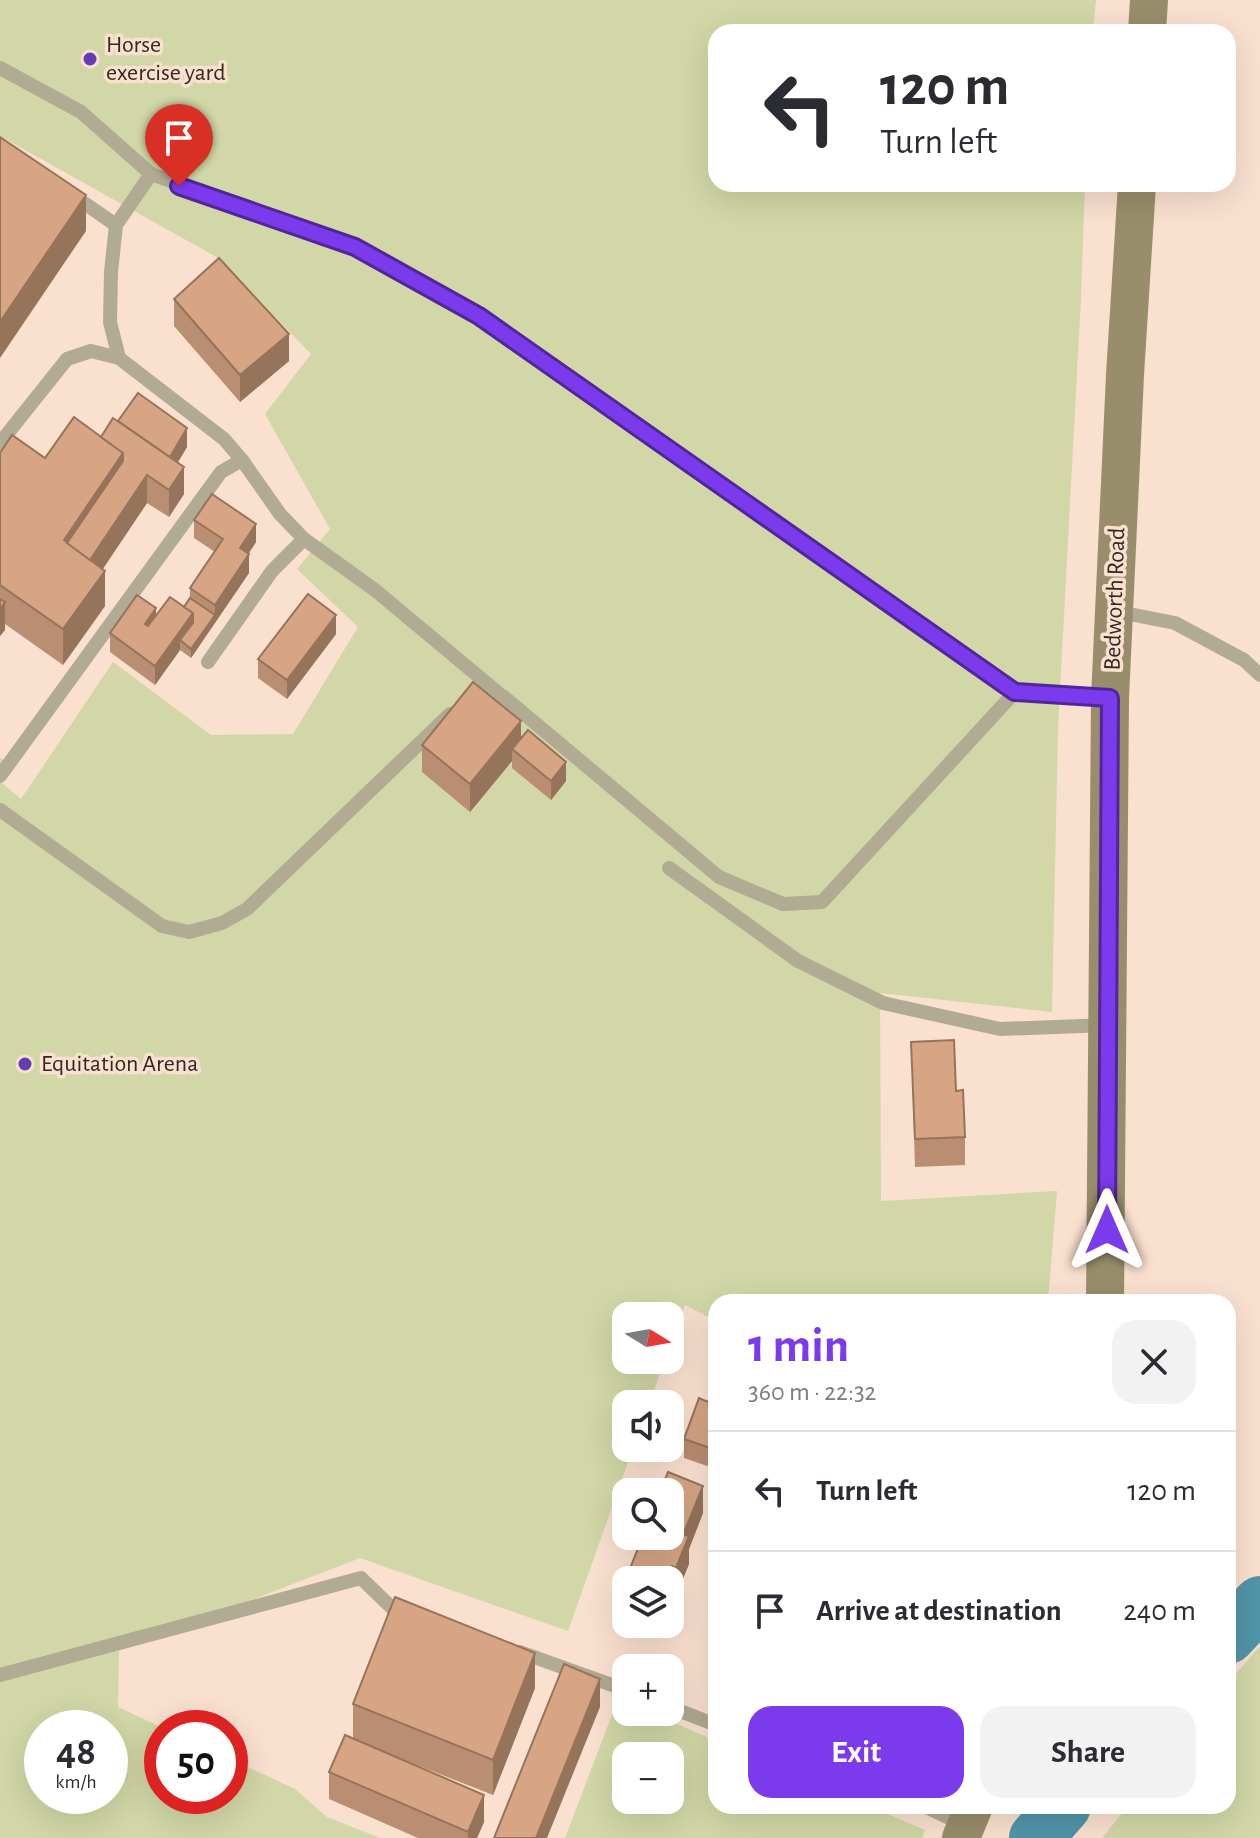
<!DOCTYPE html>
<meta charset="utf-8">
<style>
:root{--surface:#fff;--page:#f2f2f3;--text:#2b2b33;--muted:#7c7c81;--line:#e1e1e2;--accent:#7c3aed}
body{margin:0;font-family:"Alegreya Sans",sans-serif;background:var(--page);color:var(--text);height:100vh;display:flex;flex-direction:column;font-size:30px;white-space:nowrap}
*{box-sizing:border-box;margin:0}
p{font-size:26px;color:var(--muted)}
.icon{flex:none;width:44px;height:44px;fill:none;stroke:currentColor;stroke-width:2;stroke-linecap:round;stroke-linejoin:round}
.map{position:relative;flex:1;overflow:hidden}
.details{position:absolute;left:708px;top:1294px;width:528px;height:520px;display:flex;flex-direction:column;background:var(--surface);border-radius:24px;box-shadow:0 8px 32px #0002}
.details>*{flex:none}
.top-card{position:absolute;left:708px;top:24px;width:528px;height:168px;border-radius:24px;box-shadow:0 8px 32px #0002;background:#fff;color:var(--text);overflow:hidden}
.needle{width:52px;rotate:101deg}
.fabs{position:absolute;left:612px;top:1302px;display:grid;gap:16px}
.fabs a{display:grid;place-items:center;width:72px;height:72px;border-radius:16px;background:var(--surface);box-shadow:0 8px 32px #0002;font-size:40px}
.speed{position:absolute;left:24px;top:1710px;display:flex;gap:16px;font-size:40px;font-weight:700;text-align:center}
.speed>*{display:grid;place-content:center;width:104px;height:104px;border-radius:50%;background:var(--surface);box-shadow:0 8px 32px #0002;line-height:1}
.speed small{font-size:20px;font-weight:400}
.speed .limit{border:12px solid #d22;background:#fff;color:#111}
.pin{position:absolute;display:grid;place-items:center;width:68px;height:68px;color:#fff;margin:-82px -34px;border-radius:50% 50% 50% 0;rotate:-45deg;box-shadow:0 0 8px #0007}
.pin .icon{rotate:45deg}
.me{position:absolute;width:88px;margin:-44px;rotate:0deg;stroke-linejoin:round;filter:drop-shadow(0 0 6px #0008)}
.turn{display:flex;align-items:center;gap:28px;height:168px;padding:0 40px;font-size:36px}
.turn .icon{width:104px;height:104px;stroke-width:2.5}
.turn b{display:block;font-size:56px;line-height:68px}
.round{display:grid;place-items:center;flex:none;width:84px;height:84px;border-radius:24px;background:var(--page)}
.headline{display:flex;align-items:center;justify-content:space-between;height:136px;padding:0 40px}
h1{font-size:48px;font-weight:700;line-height:60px;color:var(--accent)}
.primary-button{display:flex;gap:16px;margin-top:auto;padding:16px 40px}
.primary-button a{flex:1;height:92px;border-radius:24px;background:var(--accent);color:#fff;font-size:32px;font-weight:700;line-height:92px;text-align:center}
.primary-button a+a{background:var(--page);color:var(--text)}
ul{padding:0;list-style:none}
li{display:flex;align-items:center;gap:24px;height:120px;padding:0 40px;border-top:2px solid var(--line)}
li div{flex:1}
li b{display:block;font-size:30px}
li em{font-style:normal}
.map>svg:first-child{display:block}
.green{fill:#d1d7a6;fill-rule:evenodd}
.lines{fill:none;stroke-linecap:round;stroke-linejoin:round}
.river{stroke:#5195a8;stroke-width:54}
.lane{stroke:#b1ab93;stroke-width:14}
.secondary{stroke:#988e6b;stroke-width:38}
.wall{fill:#b98e72}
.shaded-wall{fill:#96745c}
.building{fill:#d7a584;stroke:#96745c;stroke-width:2}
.route-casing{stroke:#51269a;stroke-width:20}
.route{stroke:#7c3aed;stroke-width:14}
.poi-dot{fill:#643cb4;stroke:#fae0cf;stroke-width:3}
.labels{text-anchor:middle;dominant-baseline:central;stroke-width:7;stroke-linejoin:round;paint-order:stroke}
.poi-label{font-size:24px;fill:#342820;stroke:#fae0cf;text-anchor:start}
.street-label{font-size:24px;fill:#342820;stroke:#fae0cf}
</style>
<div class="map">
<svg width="1260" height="1838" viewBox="0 0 1260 1838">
<rect width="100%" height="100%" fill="#fae0cf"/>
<g class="green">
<path d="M0,0H1096L1093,32H716V184H1085L1081,298L1058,727L1052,1012L880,993L881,1201L1057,1191L1048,1302H716V1321L685,1305L670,1346V1316H626V1360H665L649,1404H626V1448H633L568,1631L360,1558L119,1651L118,1707L163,1728L162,1796H230V1759L295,1789L327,1817L380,1838H0V758L13,767L2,783L21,799L113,662L211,735L293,734L358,627L297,569L330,529L265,414L311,354L220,259L0,136ZM42,1728H110V1796H42Z"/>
<path d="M1260,1646V1838H1102L1128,1806H1228V1683Z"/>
<path d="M618,1699L626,1702V1712H650L716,1741V1806H868L925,1830L922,1838H565ZM626,1756H670V1800H626Z"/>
</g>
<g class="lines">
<g class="river">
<path d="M1228,1637L1260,1603"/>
<path d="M1036,1838L1064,1806"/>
</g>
<g class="lane">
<path d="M0,68L81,112L151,174L355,247L479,316L1015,692L1107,698"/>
<path d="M71,194L116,225"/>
<path d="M119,358L110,322L111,272L116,225L151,174"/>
<path d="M0,443L67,359L91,351L119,358L224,439L242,460L280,514L304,539L375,590L502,696"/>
<path d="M1114,611L1175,623L1244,660L1260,675"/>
<path d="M208,662L272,571L304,539"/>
<path d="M472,696L478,693L504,697L719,877L783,904L822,902L1015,692"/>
<path d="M0,776L221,472L242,460"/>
<path d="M0,810L162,926L189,932L222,923L247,909L450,714"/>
<path d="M669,868L798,961L883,1003L1000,1029L1108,1025"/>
<path d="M520,1652L626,1690"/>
<path d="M0,1675L361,1578L392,1608L406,1612"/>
<path d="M670,1707L716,1725"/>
<path d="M924,1806L966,1826"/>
</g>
<g class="secondary">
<path d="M1147,32L1149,0"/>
<path d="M1105,1302L1110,698L1125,375L1137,184"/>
<path d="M961,1838L974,1806"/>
</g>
</g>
<g class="wall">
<path d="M174,299L289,361L240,402L174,326Z"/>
<path d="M118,421L187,447L178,462L184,494L169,517L147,503L103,569L105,606L63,665L5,624V630L0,636V453L45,458L101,437Z"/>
<path d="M194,520L256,542L248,554L249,573L191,658L180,650L155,685L110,652V633L184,607L190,598V588L215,552L194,538Z"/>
<path d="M336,634L287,699L258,678V659Z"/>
<path d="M521,738L566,781L551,800L512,768V761L470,812L422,772V745Z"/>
<path d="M911,1042L956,1091L965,1137V1165L915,1167Z"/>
<path d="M716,1378V1469L684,1458V1439L708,1402Z"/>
<path d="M668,1472L703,1486V1513L689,1549V1564L676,1596L672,1594L670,1599V1580H626V1624H648L645,1634L619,1624V1596L643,1536H670V1492H660Z"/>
<path d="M535,1688L493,1795L404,1760L484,1822L477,1838H418L329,1799V1772L353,1738V1704Z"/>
</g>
<g class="shaded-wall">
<path d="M86,195V231L0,358V322Z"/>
<path d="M289,334V361L240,402V375Z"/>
<path d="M187,428V447L166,482V463Z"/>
<path d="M123,453V489L64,548V540Z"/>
<path d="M184,467V494L169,517V490Z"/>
<path d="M147,475V503L87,592V564Z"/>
<path d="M256,524V542L240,567V548Z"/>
<path d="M249,554V573L191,658V649L215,615V605Z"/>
<path d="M105,571V606L63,665V629Z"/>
<path d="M5,602V630L0,636V609Z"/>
<path d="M156,608V627L145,642V624Z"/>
<path d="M193,613V632L180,640V650L155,685V666Z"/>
<path d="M336,615V634L287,699V680Z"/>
<path d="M521,721V749H512V761L470,812V784Z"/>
<path d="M566,762V781L551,800V781Z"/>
<path d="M703,1486V1513L689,1549V1564L676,1596V1568L683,1535Z"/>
<path d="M672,1566V1594L670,1599V1580H666Z"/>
<path d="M535,1653V1688L493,1795V1760Z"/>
<path d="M600,1679V1707L547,1838H536Z"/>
<path d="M484,1795V1822L477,1838H468V1832Z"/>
</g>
<g class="building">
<path d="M0,137L86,195L0,322Z"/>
<path d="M219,258L289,334L240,375L174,299Z"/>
<path d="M138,393L187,428L170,457L118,421Z"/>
<path d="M74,417L123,453L64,540L105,571L63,629L0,585V453L12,435L45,458Z"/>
<path d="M113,418L184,467L169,490L147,475L90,560L67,543L123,461V453L101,437Z"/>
<path d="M212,494L256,524L240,548L249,554L215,605L190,588L223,539L194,520Z"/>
<path d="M308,594L336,615L287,680L258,659Z"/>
<path d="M137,595L156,608L145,624L148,626L170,597L193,613L155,666L110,633Z"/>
<path d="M190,598L215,615L191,649L180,640L193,623V613L184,607Z"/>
<path d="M0,599L5,602L0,609Z"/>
<path d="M473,682L521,721L470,784L422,745Z"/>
<path d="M528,730L566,762L551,781L512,749Z"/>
<path d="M954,1040L956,1091L963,1090L965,1137L915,1139L911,1042Z"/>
<path d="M716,1378V1450L684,1439L699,1398L708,1402Z"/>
<path d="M668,1472L703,1486L683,1535L689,1536L676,1568L672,1566L666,1580H626V1599L619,1596L643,1536H670V1492H660Z"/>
<path d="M395,1597L535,1653L493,1760L353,1704Z"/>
<path d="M564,1664L600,1679L536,1838H494Z"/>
<path d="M345,1735L484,1795L468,1832L329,1772Z"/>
</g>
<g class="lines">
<g class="route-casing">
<path id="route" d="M179,186L355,247L479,316L1015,692L1110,698L1107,1230"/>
</g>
<use href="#route" class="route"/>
</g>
<g class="poi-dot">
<circle cx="90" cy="59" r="8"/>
<circle cx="25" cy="1064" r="8"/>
</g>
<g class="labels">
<g class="poi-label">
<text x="106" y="45">Horse<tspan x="106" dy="28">exercise yard</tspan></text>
<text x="41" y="1064">Equitation Arena</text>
</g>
<g class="street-label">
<text transform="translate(1115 599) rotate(-88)">Bedworth Road</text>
</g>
</g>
</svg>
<div class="fabs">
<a><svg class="needle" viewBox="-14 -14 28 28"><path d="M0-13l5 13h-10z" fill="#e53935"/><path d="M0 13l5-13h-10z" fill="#7c7c81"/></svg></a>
<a><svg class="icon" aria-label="sound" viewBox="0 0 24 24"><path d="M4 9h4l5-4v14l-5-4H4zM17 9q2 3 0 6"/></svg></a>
<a><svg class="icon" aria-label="search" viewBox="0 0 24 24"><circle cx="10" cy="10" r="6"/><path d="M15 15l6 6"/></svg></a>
<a><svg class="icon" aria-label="layers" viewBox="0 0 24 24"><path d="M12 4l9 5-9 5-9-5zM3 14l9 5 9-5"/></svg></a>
<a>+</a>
<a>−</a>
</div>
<div class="speed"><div>48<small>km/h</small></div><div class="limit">50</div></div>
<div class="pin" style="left:179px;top:186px;background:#d93025"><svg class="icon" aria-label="arrive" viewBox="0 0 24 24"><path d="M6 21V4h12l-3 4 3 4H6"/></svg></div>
<svg class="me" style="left:1107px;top:1230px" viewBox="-20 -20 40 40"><path d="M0-17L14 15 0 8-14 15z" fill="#7c3aed" stroke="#fff" stroke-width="4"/></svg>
<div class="top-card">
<div class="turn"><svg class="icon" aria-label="left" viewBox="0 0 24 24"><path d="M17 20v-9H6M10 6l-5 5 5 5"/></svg><div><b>120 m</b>Turn left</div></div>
</div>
<section class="details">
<div class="headline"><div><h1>1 min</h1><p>360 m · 22:32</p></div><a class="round"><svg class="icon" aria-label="close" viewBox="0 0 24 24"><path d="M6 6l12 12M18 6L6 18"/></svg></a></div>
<ul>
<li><svg class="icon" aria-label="left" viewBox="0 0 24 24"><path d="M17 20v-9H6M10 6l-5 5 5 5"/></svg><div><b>Turn left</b></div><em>120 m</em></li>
<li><svg class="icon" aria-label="arrive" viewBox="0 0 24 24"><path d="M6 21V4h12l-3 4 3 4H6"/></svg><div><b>Arrive at destination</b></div><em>240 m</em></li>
</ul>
<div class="primary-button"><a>Exit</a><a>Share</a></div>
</section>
</div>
